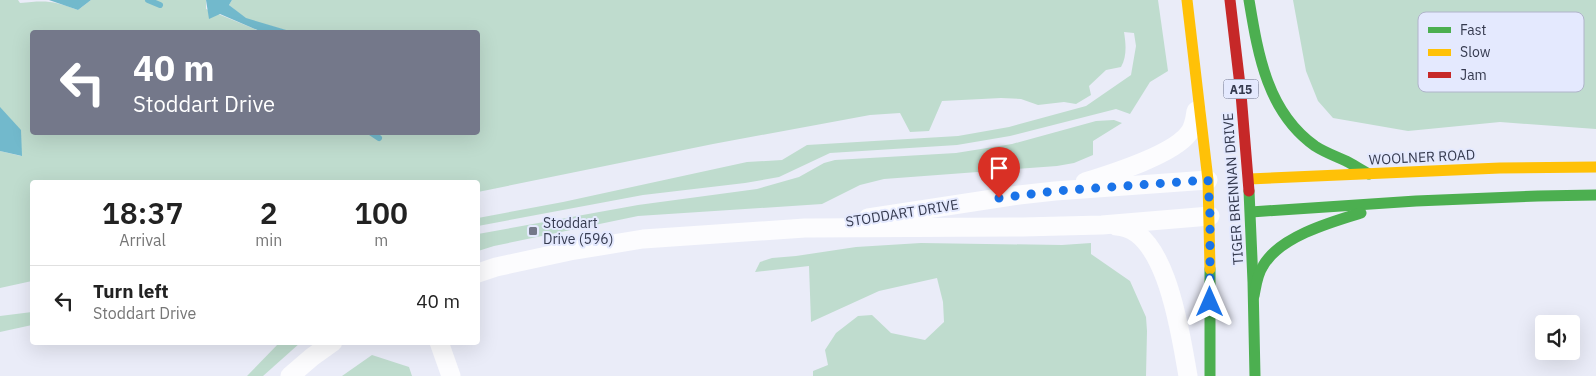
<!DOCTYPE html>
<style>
:root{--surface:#fff;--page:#f2f2f2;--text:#222;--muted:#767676;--line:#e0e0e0}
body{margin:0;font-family:"IBM Plex Sans",sans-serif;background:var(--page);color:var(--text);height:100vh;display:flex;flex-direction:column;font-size:19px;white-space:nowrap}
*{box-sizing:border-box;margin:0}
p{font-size:16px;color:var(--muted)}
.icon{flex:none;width:28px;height:28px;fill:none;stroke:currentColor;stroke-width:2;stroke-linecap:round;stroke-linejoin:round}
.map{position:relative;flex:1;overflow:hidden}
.sheet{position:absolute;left:30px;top:180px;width:450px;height:165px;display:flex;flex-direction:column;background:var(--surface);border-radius:5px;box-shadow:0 5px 20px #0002}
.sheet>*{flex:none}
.top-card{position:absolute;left:30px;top:30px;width:450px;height:105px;border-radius:5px;box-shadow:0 5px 20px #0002;background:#74788a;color:#fff;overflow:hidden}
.controls{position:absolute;left:1535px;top:315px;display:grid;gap:10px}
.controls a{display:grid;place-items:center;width:45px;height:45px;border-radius:5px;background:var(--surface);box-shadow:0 5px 20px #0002;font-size:25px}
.pin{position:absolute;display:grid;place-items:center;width:42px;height:42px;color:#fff;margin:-51px -21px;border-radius:50% 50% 50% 0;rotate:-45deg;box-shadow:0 0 5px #0007}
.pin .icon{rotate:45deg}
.me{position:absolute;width:55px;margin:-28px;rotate:0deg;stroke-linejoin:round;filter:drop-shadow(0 0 4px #0008)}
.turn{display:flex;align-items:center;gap:18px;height:105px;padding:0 20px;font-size:22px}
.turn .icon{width:65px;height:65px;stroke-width:2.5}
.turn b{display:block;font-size:35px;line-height:42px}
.eta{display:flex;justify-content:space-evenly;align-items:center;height:85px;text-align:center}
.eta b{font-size:30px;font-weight:600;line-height:35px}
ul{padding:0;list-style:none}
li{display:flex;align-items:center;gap:15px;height:70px;padding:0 20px;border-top:1px solid var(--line)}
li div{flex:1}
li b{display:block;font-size:19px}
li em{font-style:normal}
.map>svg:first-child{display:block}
.green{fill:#bfdcce}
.water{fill:#72b9cc}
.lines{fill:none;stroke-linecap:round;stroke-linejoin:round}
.stream{stroke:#72b9cc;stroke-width:6}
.street{stroke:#fcfcfe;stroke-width:19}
.fast{stroke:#4caf50;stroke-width:11}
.slow{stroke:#ffc107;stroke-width:11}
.jam{stroke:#c62828;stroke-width:11}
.route{stroke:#1a73e8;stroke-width:9;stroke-dasharray:0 16.2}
.poi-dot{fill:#74788a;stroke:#e4e9fe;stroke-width:2}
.labels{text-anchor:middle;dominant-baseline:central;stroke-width:4;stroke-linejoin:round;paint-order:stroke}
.shield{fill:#e4e9fe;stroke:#6a6e84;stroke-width:1}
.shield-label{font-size:12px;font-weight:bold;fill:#353a4f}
.street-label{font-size:14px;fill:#353a4f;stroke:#e4e9fe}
.poi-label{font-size:14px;fill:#353a4f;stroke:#e4e9fe;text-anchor:start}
.key{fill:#e4e9fe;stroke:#b0b4ca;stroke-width:1}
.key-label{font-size:14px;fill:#353a4f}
</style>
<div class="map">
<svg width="1596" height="376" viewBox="0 0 1596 376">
<rect width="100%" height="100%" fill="#eaecf8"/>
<g class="green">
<path d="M0,0H18L20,3C47,0 54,1 78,10L91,0H206V9L262,32H32V132H478V32H292L246,19L229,5L232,0H1158L1168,71L1150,82L1130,114L1116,109L1010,136L957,145L830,153L779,177L745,183L643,195L478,226V218L563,202L747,162L782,160L807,145L958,136L1009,127L1086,106L1131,75L1136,46L1134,33L1124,32C1126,44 1127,57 1121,67L1106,70L1089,86L1091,95L1076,104L1064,102L1038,105L1021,99L1001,98L942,101L929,131L910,132L900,113L870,115L713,144L478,192V182H32V281L0,288V151L21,156L0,108Z"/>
<path d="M1293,0H1596V129L1500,122L1408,131L1333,118L1318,101L1306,71Z"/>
<path d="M1114,120L1122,123L1093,141V155L1074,163L1057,166L884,179L860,185L822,204L638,216L494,246L478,251V234L638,205L757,189L799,177L824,163L835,160L956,153L1012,144L1096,121Z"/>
<path d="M921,243L1062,245L1091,243V254L1130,281L1146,317L1147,331L1146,376H813V371L828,365L825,350L836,333L858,316L872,315L891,333L925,340L944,322L943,302L937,278L879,291L811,322L809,266L755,272L760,262L772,258L796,256L856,247Z"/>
<path d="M32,312V325L0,332V316Z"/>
<path d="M279,343H300L263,376H247Z"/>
<path d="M372,355L409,367L412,376H342Z"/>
</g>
<g class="water">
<path d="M49,0H91L78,10Z"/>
<path d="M206,0H232L229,5L246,18L293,32H262L220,14L209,19Z"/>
<path d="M0,107L21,130L22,156L0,151Z"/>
</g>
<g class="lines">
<g class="stream">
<path d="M148,0L160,5"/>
<path d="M370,132L379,138"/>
</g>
<g class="street">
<path d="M1085,182C1111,174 1173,155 1189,133C1194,127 1195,118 1196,111"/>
<path d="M868,218L1019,195L1055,191L1208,180"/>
<path d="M1116,226C1167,227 1181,338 1188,376"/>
<path d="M478,273L496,267L570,251L643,239L805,228L1022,227L1102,225L1210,216"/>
<path d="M439,342L451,376"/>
<path d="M290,376L312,357L333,342"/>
</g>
<g class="fast">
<path d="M1249,0C1258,54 1267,112 1315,146C1324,152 1335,156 1346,161C1354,165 1361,170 1369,174"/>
<path d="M1249,191L1253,282L1255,376"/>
<path d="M1251,212L1416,201L1538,196L1596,195"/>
<path d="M1210,269V376"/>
<path d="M1254,296C1256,286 1257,275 1263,266C1279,237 1331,222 1361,213"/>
</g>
<g class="slow">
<path d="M1187,0L1208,180L1210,269"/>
<path d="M1249,179L1500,168L1596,167"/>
</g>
<path class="jam" d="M1230,0L1241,94L1249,191"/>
</g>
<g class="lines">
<path class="route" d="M999,198L1055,191L1208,180L1210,216V302"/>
</g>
<rect class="poi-dot" x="528" y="226" width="10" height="10" rx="2.5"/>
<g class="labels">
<rect class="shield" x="1223.5" y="79.5" width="35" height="19" rx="4"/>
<g class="shield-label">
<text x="1241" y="89">A15</text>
</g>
<g class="street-label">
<text transform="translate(1422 157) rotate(-3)">WOOLNER ROAD</text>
<text transform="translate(1233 189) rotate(-94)">TIGER BRENNAN DRIVE</text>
<text transform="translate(902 213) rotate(-9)">STODDART DRIVE</text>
</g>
<g class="poi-label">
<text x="543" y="223">Stoddart<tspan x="543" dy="16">Drive (596)</tspan></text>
</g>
</g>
<rect x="1418" y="12" width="166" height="80" rx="8" class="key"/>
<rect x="1428" y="27" width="23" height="6" fill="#4caf50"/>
<rect x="1428" y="49" width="23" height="7" fill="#ffc107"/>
<rect x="1428" y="72" width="23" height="6" fill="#c62828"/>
<g class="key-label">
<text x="1460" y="35">Fast</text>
<text x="1460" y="57">Slow</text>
<text x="1460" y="80">Jam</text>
</g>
</svg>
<div class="controls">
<a><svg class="icon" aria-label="sound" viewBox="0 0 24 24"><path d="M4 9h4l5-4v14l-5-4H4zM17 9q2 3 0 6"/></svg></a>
</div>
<div class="pin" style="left:999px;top:198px;background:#d93025"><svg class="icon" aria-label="arrive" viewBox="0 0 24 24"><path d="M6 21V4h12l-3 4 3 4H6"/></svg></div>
<svg class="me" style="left:1210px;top:302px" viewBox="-20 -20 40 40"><path d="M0-17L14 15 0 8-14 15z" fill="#1a73e8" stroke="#fff" stroke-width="4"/></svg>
<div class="top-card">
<div class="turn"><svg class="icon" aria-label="left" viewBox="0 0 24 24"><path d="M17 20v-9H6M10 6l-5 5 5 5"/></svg><div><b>40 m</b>Stoddart Drive</div></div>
</div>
<section class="sheet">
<div class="eta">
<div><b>18:37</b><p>Arrival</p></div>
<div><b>2</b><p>min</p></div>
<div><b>100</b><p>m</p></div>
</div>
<ul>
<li><svg class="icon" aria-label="left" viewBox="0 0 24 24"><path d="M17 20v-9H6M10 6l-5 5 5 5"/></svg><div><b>Turn left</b><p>Stoddart Drive</p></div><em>40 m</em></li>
</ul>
</section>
</div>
